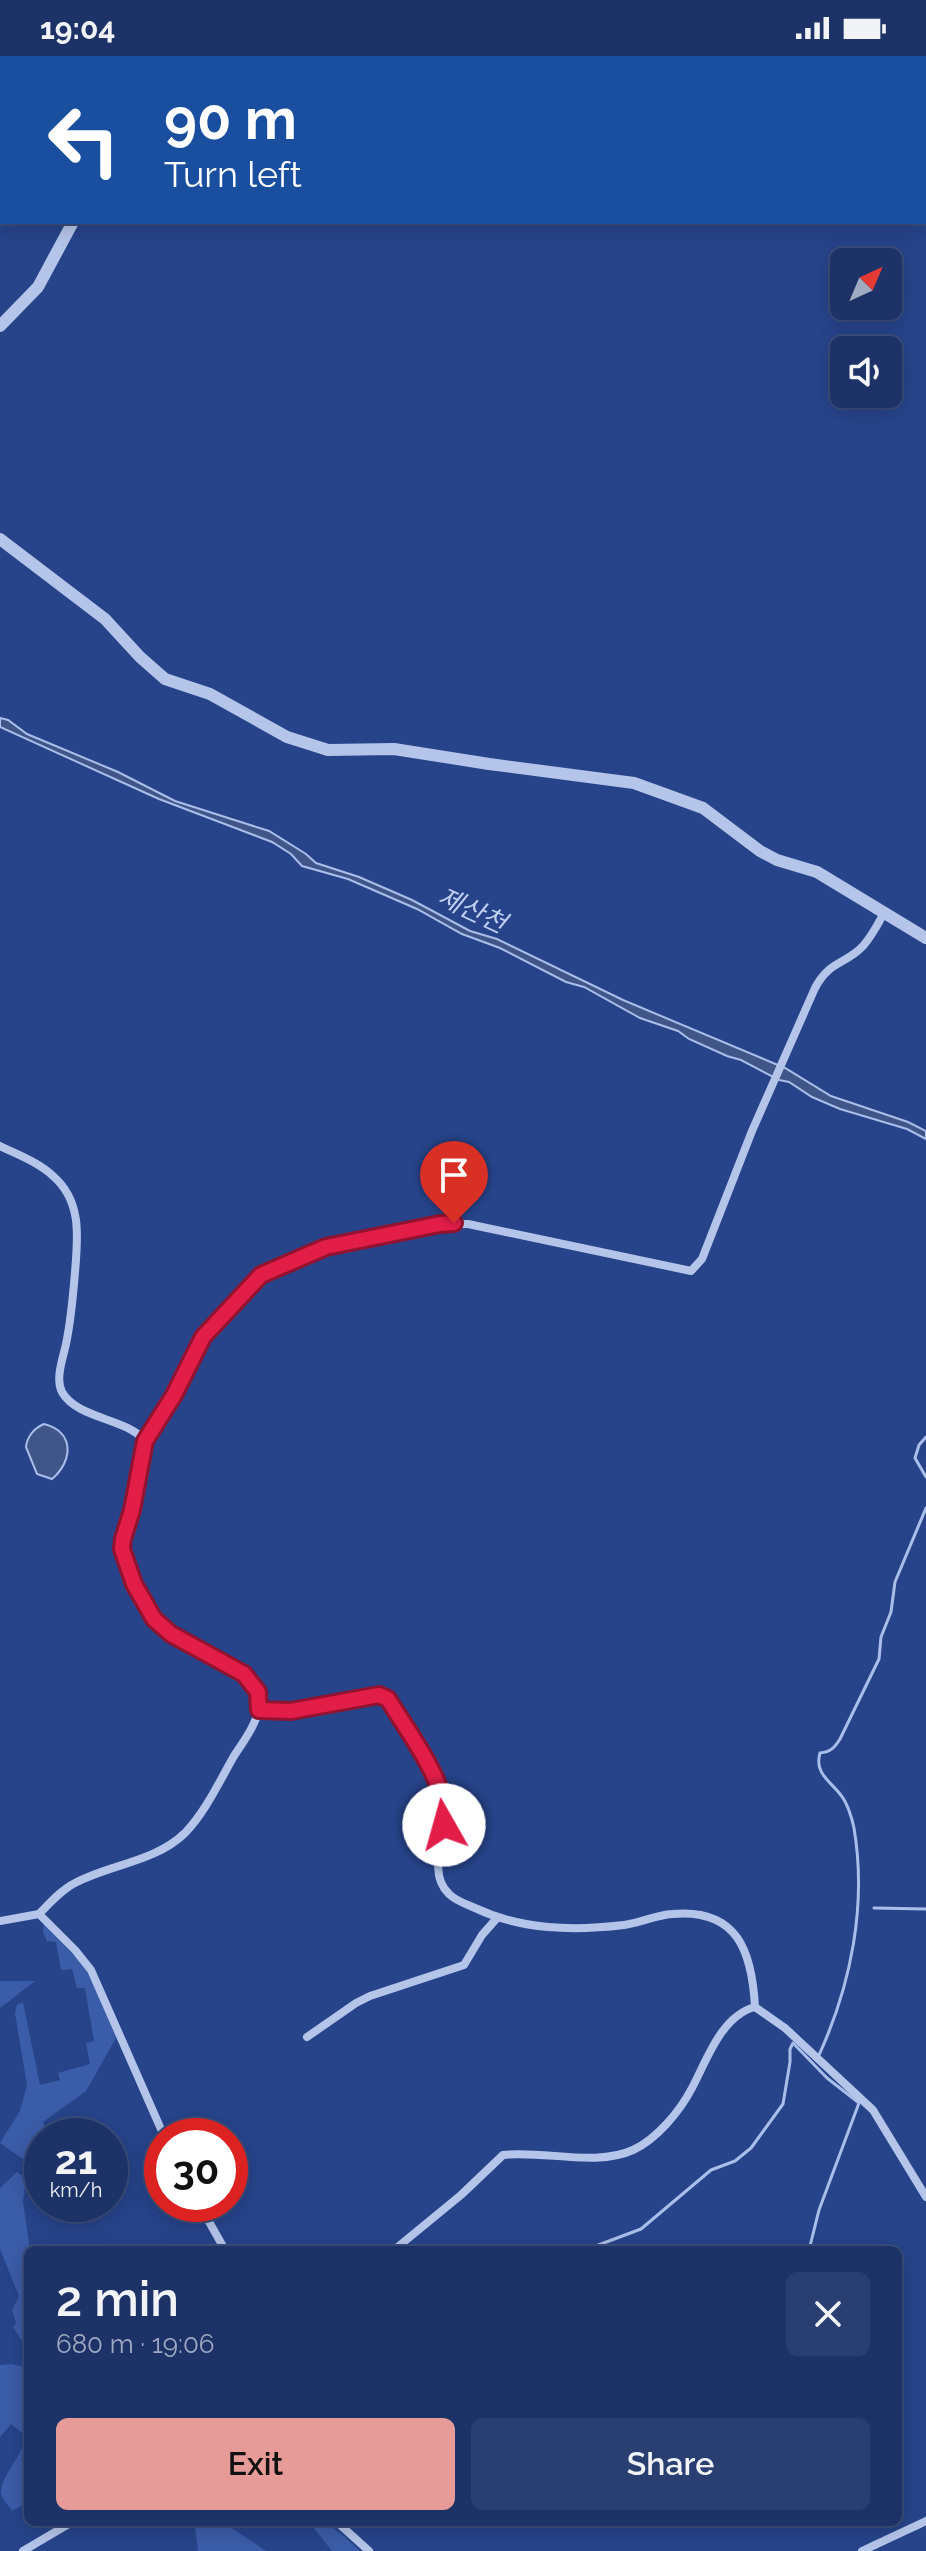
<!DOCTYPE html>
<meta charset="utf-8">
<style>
:root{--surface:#1d3368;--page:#2a3f71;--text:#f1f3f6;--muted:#a0aac0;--line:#3b4e7c;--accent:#e69b98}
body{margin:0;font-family:Raleway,"Noto Sans KR",sans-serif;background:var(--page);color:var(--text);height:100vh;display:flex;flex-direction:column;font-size:30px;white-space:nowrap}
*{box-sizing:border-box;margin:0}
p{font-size:26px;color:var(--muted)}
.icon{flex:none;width:44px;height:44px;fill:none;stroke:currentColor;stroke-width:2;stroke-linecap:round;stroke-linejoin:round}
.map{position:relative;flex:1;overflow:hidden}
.details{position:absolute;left:24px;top:2190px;width:878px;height:280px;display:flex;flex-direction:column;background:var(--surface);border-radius:12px;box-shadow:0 4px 20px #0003,0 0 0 2px var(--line)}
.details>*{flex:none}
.hud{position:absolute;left:0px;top:0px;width:926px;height:168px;box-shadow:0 4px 20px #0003,0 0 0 2px var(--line);background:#1a4fa0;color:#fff;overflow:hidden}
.needle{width:52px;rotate:44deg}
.tools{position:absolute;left:830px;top:192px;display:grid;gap:16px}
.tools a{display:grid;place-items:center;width:72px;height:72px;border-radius:12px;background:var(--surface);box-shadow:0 4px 20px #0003,0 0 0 2px var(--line);font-size:40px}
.speed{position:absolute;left:24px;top:2062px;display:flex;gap:16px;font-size:40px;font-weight:700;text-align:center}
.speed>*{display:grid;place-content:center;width:104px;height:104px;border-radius:50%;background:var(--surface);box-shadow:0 4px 20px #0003,0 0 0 2px var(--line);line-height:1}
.speed small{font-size:20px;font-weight:400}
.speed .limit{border:12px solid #d22;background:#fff;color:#111}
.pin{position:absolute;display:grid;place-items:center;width:68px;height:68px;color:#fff;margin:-82px -34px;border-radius:50% 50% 50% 0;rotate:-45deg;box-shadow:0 0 8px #0007}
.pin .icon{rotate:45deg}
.me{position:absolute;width:88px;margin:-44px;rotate:353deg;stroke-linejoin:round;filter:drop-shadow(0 0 6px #0008)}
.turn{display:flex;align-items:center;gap:28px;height:168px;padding:0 32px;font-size:36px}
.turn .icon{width:104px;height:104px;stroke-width:2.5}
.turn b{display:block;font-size:56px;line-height:68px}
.round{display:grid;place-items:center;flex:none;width:84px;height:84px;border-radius:12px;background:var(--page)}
.headline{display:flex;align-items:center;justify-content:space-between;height:136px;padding:0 32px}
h1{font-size:48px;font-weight:600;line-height:60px}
.action{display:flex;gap:16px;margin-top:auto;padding:16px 32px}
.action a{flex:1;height:92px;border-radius:12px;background:var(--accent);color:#111;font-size:32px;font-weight:600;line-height:92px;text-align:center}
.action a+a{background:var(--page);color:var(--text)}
.status{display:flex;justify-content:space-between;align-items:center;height:56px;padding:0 40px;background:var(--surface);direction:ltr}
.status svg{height:22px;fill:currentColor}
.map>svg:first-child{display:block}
.green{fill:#3b5ca8}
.water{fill:#405588;stroke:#aabeea;stroke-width:2}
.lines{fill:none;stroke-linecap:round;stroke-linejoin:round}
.stream{stroke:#aabeea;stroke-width:3}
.minor{stroke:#b5c5ea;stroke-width:8}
.tertiary{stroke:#b5c5ea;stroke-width:12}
.route-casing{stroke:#92132f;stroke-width:20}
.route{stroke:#e11d48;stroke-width:14}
.labels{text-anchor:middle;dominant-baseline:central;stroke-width:6;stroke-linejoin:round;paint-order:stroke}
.water-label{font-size:26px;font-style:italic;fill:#c1d0f1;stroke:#27448b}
</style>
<div class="status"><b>19:04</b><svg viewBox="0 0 49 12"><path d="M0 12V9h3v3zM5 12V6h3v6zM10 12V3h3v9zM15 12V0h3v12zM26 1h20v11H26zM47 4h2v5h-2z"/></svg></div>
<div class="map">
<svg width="926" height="2495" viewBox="0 0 926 2495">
<rect width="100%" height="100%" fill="#27448b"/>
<g class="green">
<path d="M44,1867L89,1916L116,1982L86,2035L43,2066L50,2080H42V2104L39,2109L33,2110L0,2087L20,2055L27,2029L15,1957L17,1949L23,1946L40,2029L60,2024L58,2017L90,2008L86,1987L94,1985L85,1932H77L72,1913L61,1914L56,1886L47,1885L43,1876Z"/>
<path d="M0,1925H35L0,1952Z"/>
<path d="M17,2116L26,2122L23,2146L30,2194H28V2294L13,2271L16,2267L12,2254L19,2240L0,2193V2132Z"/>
<path d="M11,2308L28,2312V2446L12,2455C9,2450 3,2444 1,2438C0,2420 23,2400 26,2380L11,2368L0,2381V2309Z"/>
<path d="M207,2466H229L230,2471L266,2495H198L195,2470Z"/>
<path d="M309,2466C333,2466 343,2480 360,2495H332Z"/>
</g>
<g class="water">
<path d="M0,662L8,664L27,678L118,716L175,745L269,775L306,798L316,807L359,821L412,844L470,875L497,883L623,944L785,1012L831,1040L908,1066L926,1075V1083L907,1073L840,1053L812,1041L789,1026L779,1024L741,1004L727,1000L689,983L678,975L640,962L584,931L566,926L500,892L462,878L417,853L348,823L302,810L291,798L272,786L159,743L0,671Z"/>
<path d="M44,1368C75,1376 73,1405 52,1423L37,1418L26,1391C27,1381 34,1372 44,1368Z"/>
</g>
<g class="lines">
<g class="stream">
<path d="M926,1381L919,1389L915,1402L926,1421"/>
<path d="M874,1852L926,1853"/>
<path d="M819,1999C851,1929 867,1849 854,1772C852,1762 847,1746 840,1738C830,1725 814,1717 820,1697C831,1696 835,1691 840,1683L879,1603L881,1581L891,1556L895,1526L926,1452"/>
<path d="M585,2194L641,2173L711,2114L735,2105L751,2092L783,2048L790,2006V1993L793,1987L827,2022L859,2047L819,2154L809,2194"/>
</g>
<g class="minor">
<path d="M0,1090C18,1099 38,1106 53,1120C82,1145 78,1181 75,1216C73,1241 71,1264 66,1288C63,1302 55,1323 62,1336C77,1363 127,1362 145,1385C142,1407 137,1435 132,1456C128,1470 120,1483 123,1497C131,1528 146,1560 172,1579C197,1597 266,1611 259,1652C256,1669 243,1686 234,1700C219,1726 206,1755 185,1777C155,1806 111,1808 75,1827C61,1834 50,1847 39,1858"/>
<path d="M145,1385L174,1339L203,1281L261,1219L326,1191L440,1168H468L691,1215L702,1203L752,1075L815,932C830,904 845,909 863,890C872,880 878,868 884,857"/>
<path d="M259,1654L291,1655L379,1639L388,1643C404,1670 445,1726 446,1756C447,1781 426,1816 449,1838C456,1845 466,1848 475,1852C522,1874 573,1875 624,1869C640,1867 656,1859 672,1858C738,1852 752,1896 755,1951L785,1972L873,2054L926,2141"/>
<path d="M0,1865L39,1858L75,1894L91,1914L164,2080"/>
<path d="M307,1981L356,1947L370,1940L464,1909L482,1879L497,1862"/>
<path d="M199,2148L225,2194"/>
<path d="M394,2194L461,2139L503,2099C543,2094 596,2111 633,2094C657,2083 680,2055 692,2032C707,2004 721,1960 755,1951"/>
<path d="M337,2466L369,2495"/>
<path d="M23,2495L72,2466"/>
<path d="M862,2495L926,2465"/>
</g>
<g class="tertiary">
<path d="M113,0L114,2"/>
<path d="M0,270L38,231L73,166"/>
<path d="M0,483L105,563L140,601L165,623L210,638L287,681L328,694L394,693L489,708L634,727L703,752L760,795L777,804L817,816L926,882"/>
</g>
</g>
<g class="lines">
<g class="route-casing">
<path id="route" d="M444,1769C452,1732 407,1675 388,1643L379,1639L291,1655L259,1654L258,1636L244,1618L171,1578L154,1563L134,1528L122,1493L123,1483L132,1454L145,1385L174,1339L203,1281L261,1219L326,1191L440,1168L454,1167"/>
</g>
<use href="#route" class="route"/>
</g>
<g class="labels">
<g class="water-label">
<text transform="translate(472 854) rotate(25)">제산천</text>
</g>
</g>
</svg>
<div class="tools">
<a><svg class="needle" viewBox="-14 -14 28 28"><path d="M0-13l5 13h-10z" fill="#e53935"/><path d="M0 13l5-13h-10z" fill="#a0aac0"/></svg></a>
<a><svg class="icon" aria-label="sound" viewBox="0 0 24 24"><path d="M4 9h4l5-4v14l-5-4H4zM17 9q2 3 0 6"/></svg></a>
</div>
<div class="speed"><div>21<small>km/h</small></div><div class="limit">30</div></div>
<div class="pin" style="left:454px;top:1167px;background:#d93025"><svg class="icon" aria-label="arrive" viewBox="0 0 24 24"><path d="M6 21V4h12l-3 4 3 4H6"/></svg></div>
<svg class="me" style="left:444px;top:1769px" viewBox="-20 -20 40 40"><circle r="19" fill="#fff"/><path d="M0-13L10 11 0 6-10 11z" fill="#e11d48"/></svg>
<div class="hud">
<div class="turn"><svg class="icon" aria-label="left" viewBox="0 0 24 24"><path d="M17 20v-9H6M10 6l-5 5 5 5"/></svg><div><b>90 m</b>Turn left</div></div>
</div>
<section class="details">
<div class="headline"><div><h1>2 min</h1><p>680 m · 19:06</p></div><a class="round"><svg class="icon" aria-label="close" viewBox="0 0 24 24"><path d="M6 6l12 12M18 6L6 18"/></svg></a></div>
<div class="action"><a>Exit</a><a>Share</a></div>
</section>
</div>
